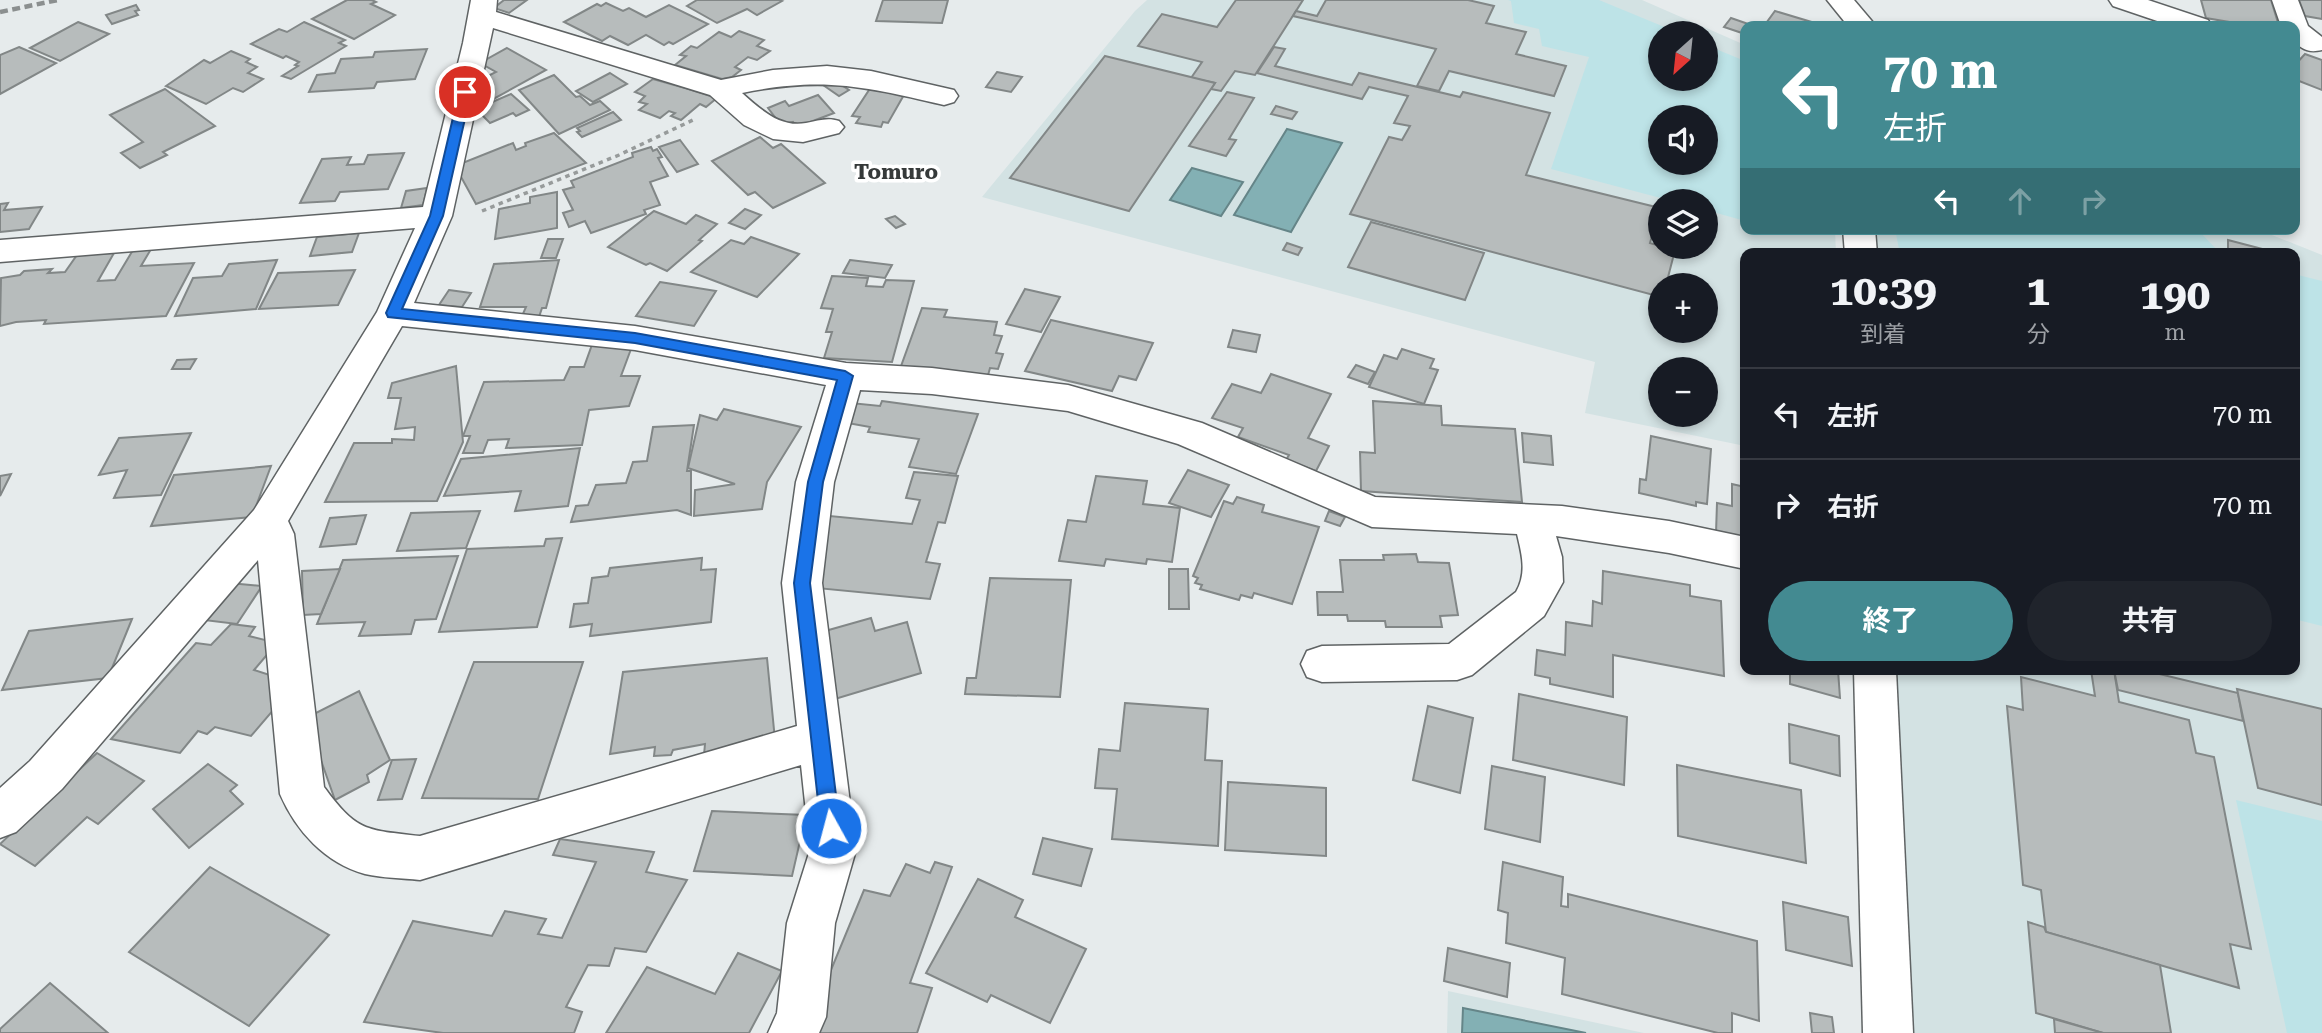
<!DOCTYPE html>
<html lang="ja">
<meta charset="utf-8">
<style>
:root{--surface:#171b24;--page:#20242c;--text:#f1f3f6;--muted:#9ea1a6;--line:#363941;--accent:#438a91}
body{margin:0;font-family:"Roboto Serif","Noto Sans JP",serif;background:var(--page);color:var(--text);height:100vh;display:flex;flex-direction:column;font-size:26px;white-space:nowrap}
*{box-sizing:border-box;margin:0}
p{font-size:23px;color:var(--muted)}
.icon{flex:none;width:38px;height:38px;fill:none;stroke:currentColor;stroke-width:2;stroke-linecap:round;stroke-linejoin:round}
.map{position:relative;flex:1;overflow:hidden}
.sheet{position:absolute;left:1740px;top:248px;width:560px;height:427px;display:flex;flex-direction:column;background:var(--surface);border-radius:14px;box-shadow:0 4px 10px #0003}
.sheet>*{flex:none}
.hud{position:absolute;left:1740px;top:21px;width:560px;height:214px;border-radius:14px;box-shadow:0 4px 10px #0003;background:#438a91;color:#fff;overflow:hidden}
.needle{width:46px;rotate:207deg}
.tools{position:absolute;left:1648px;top:21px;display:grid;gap:14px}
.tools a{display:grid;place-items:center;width:70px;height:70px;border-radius:50%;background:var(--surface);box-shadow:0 4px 10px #0003;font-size:35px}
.pin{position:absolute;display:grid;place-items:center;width:60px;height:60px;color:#fff;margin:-30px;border:4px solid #fff;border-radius:50%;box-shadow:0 2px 7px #0007}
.me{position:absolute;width:77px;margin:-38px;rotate:353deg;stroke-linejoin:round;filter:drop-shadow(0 0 5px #0008)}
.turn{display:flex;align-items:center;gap:24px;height:147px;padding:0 28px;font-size:32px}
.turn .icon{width:91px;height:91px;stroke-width:2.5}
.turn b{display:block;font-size:49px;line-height:60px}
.lanes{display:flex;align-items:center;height:66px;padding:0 28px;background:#0003;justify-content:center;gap:35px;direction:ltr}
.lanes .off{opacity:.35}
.eta{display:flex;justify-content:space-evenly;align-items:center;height:119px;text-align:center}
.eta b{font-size:42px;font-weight:700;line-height:49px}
.cta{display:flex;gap:14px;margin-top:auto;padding:14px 28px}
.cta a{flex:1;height:80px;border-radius:42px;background:var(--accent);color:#fff;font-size:28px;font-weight:700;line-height:80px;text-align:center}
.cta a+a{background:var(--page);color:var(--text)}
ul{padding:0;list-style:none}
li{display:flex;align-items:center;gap:21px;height:91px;padding:0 28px;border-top:2px solid var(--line)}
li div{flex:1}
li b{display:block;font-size:26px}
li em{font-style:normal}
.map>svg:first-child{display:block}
.built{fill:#d3e2e3;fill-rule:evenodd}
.green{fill:#bde3e7;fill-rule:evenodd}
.water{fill:#83b0b4;stroke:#658588;stroke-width:2}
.building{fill:#b7bcbc;stroke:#828787;stroke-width:2}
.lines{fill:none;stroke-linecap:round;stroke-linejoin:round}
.minor-casing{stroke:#5f6364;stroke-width:3}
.path{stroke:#979b9b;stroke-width:3.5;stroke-dasharray:4.5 4.5;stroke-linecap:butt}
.minor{fill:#fff;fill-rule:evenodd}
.rail{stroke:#8b8f8f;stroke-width:4.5;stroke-dasharray:8 4.5;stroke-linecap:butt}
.route{fill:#1a73e8;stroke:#114b97;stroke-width:2}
.labels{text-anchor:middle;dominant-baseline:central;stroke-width:7;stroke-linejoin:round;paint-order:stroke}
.far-quarter-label{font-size:21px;font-weight:bold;fill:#353939;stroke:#fff}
</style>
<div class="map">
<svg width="2322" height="1033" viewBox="0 0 2322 1033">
<rect width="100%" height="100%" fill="#e6ebec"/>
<g class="built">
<path d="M1147,0H1642L1745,45V229H1835L1836,254H1745V446L1585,413L1595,362L982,197L1135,11ZM1661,33H1706V79H1661ZM1661,117H1706V163H1661ZM1661,201H1706V247H1661ZM1661,285H1706V331H1661ZM1661,369H1706V415H1661Z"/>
<path d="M1873,229H2257L2322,255V1033H1907L1891,670H2294V254H1874Z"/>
<path d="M1448,991L1644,1033H1447Z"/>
</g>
<g class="green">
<path d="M1508,0H1599L1679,33H1661V79H1706V45L1745,61V221L1706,210V201H1672L1551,169L1589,57L1542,46L1539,29L1514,23L1511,1ZM1661,117H1706V163H1661Z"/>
<path d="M1895,229H2197L2221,254H1900Z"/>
<path d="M2294,274L2322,281V626L2294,619Z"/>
<path d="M2236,800L2322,821V1033H2287Z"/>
</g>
<g class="water">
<path d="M1287,129L1342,143L1291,232L1234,215Z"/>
<path d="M1192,168L1243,182L1221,216L1170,200Z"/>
<path d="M1463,1008L1586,1033H1462Z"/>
</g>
<g class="building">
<path d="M347,0H372L376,2L371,4L395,15L354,39L312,19Z"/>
<path d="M504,0H527L509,13L494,8Z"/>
<path d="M697,0H779L782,1L757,15L747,9L717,23L687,6Z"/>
<path d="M883,0H948L942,23L876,21Z"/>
<path d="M1236,0H1303L1255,75L1235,71L1221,91L1211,89L1215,83L1191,78L1202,62L1138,46L1162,14L1217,27Z"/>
<path d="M1326,0H1468L1494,6L1486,23L1526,32L1516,54L1566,66L1554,96L1449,71L1439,91L1417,86L1436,49L1293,16L1296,11L1317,16Z"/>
<path d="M2201,0H2271L2279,26H2253L2206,18Z"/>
<path d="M2299,0H2322V19L2305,16Z"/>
<path d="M606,3L623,11L629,8L646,17L669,5L708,24L673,44L669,42L664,45L646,35L628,45L610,36L602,41L564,22L597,4L601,6Z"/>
<path d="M136,5L139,10L135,11L138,15L112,24L106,15Z"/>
<path d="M1775,11L1825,26H1764Z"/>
<path d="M1731,18L1754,26H1745V34L1724,27Z"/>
<path d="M78,22L109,34L60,61L30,48Z"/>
<path d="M304,22L345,40L339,43L346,46L291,79L282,76L298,66L295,65L299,62L286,56L283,58L251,44L279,29L287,32Z"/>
<path d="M739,31L764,40L757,46L770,51L757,60L748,57L735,67L741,70L732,77L722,79L675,65L686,56L680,55L691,46L697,48L719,32L731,37Z"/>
<path d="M19,47L56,63L0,94V55Z"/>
<path d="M1274,47L1285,49L1275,66L1352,85L1359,73L1460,97L1463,92L1550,113L1526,175L1660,208L1650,243L1675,250L1666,285H1661V297L1350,214L1389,137L1402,140L1410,126L1394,123L1408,96L1369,87L1362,99L1257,73Z"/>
<path d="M507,48L546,70L488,102L474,94L484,89L474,83L496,72L480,63Z"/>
<path d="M427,49L415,79L377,82L374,88L309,92L317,75L335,73L341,59L373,57L375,52Z"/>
<path d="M231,51L250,59L246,62L257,67L248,73L263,79L243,92L233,88L206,104L166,86L204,60L210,63Z"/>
<path d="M2305,54L2322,60V90L2294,79V66Z"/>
<path d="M1105,56L1215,83L1129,211L1010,178Z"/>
<path d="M997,72L1022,77L1011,92L986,87Z"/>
<path d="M610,73L627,84L593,102L576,91Z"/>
<path d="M554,75L576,97L580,96L590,105L600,101L610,110L559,134L519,90Z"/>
<path d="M653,79L685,88L717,98L706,107L700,104L681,120L671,116L675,113L669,111L660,118L639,110L647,104L639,102L645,96L635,92Z"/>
<path d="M834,80L849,90L839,96L823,85Z"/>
<path d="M873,84L905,93L888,123L883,122L881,127L856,123L860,117L852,116Z"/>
<path d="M165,89L215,126L163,152L167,155L140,168L121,153L143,142L110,115Z"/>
<path d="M1227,92L1254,98L1229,139L1236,140L1226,156L1189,146Z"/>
<path d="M511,94L529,110L516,116L513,113L490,123L476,109Z"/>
<path d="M818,95L834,113L797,127L793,122L781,125L768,108L785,101L789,106Z"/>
<path d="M1276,106L1297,112L1292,119L1271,114Z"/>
<path d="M613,112L621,120L582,137L577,132L580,131L577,128Z"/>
<path d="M554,133L586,163L476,204L455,166L513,143L516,150L526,146L525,143Z"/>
<path d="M760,137L773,148L781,144L825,183L773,208L755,192L748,195L712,161Z"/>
<path d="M680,140L698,164L677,172L659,147Z"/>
<path d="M651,147L653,151L657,149L662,157L658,158L668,176L650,182L660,205L644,210L646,214L591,233L585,221L569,227L563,213L573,210L563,190L574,187L571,181L633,157L632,153Z"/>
<path d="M404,153L388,189L340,192L335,201L300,203L322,159L351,157L347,165L364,164L368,155Z"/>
<path d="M427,188L423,205L401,208L406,191Z"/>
<path d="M557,192V228L495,239L499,209L530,203V197Z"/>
<path d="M8,203L4,210L42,207L29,229L0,232V204Z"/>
<path d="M745,209L761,215L745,229L729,223Z"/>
<path d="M654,211L686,224L696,215L717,224L699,240L702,241L667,271L650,263L646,265L608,247Z"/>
<path d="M895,216L905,224L896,228L886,219Z"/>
<path d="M1371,222L1484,253L1465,300L1348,267Z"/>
<path d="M359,233L352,252L310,256L317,237Z"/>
<path d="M751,237L799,254L757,297L691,272L731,240L744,244Z"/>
<path d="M548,239H563L556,258H541Z"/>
<path d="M2228,240L2274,252V254H2241L2228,250Z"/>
<path d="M1287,243L1302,248L1298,255L1283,250Z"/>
<path d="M154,244L141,266L194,263L166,316L44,324L46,320L16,322L0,326L1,278L20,275L24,271L52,269L48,273L65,272L77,255L114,253L98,281L115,280L136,245Z"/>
<path d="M277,260L256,309L175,316L193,278L222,276L229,264Z"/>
<path d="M559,260L546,308H542L539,317L522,316L526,307H480L494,264Z"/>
<path d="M850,260L892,265L885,278L843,273Z"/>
<path d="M355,270L338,305L259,309L278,273Z"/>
<path d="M832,276L868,278L866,286L883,287L886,280L914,281L892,362L824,358L832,332H826L833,309L821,308Z"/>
<path d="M660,282L716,291L694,326L636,316Z"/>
<path d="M1025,289L1060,297L1041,332L1006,324Z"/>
<path d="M449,290L471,293L462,307L439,305Z"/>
<path d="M922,308L947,310L944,317L997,322L994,335L1002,336L996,353L1003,354L998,369L990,368L987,379L900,369Z"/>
<path d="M1051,320L1153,343L1136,380L1119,376L1112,391L1025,371Z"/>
<path d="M1233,330L1260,335L1256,352L1228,347Z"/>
<path d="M593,342L631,349L621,376H640L629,406L589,410L582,445L506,448L509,439L488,440L483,453H463L470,436H463L484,382L564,380L570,367H584Z"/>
<path d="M1402,349L1434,359L1430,368L1438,370L1424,404L1369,387L1384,355L1397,359Z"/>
<path d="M196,359L190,369H172L177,360Z"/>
<path d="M1356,365L1375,372L1368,384L1348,377Z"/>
<path d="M456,366L463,442L437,501L325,502L354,443H392V439L414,440L415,427L395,429L401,398H388L392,383Z"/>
<path d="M1271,374L1331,394L1308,438L1329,446L1316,471L1286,460L1289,455L1238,437L1243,428L1212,418L1232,384L1261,393Z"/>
<path d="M882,401L978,414L956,474L909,467L919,439L868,432L870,427L842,422L851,403L880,406Z"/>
<path d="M1373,401L1441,406L1442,425L1515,429L1522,502L1361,491L1360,452L1375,453Z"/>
<path d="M724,409L801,427L767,482L762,509L694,516L695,490L735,484L688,468L700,415L717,420Z"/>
<path d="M694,425L687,471H691V515L677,510L571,522L576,506L588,505L596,485L626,483L633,462L647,461L653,427Z"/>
<path d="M191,433L161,495L114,498L127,470L99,475L119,438Z"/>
<path d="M1522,433L1551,436L1553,465L1524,462Z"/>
<path d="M1651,436L1711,449L1707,504L1696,502V506L1639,493L1640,479L1646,480Z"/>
<path d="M580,448L568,506L515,511L521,491L444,496L461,459Z"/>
<path d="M271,466L252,517L151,526L174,475Z"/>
<path d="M1188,470L1229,485L1211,517L1169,503Z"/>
<path d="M914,472L958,476L945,523L938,522L926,562L940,564L930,599L806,587L830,516L912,524L920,500L906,498Z"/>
<path d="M11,474L0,496V476Z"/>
<path d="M1096,476L1147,481L1143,504L1180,508L1172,562L1147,559L1146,564L1106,559L1104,566L1059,561L1068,520L1086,522Z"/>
<path d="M1732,484L1745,487V539L1716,533L1717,503L1732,506Z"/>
<path d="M1237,497L1264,505L1262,512L1319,527L1292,604L1254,593L1252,598L1241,595L1239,600L1200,589L1202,585L1195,583L1198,578L1193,576L1224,501L1233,504Z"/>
<path d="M480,511L466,548L397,551L411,513Z"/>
<path d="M1329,511L1345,517L1340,526L1325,521Z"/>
<path d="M366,515L356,544L320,547L330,518Z"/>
<path d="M562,538L537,627L439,632L467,549L544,546L546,539Z"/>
<path d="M1416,554L1418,562L1449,563L1458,615L1440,616L1442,627H1386L1385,621H1348L1347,615H1318L1317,592H1343L1340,560H1384L1383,555Z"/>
<path d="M458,556L436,619L415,620L411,634L359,636L365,622L317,624L343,560Z"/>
<path d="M702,558L701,570L716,569L711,622L590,636L592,624L570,627L574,604L588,603L592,578L608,576L610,568Z"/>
<path d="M340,569L321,614L303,615L302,571Z"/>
<path d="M1169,569H1188L1189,609H1169Z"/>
<path d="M1603,571L1690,585V596L1721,601L1724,676L1613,655V697L1550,684V678L1535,675L1537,650L1565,655L1566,622L1592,626L1593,601L1602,604Z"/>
<path d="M990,578L1071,580L1060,697L965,694L967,678H976Z"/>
<path d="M229,583L262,586L237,624L204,620Z"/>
<path d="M871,618L875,631L907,622L921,673L825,702L811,635Z"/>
<path d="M132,619L108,678L2,690L29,631Z"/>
<path d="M231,624L255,627L249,636L277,643L254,670L276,677L281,701L251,736L215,727L207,734L198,731L180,753L111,739L196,643L211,645Z"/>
<path d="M767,658L775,740L703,766L705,744L673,750L671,755L654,756L655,747L610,754L623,672Z"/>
<path d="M474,662H583L538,799L422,798Z"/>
<path d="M1790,670H1838L1840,698L1790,684Z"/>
<path d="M2091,670H2114L2119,702L2189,720L2196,753L2214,757L2251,949L2230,944L2239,988L2046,932L2041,890L2023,885L2007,706L2023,710L2021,677L2095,696Z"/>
<path d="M2114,670H2143L2238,693L2243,721L2118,690Z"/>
<path d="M2237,689L2322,709V805L2258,788Z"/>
<path d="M359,691L390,760L367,775L369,782L335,800L306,718Z"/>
<path d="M1519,694L1627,717L1624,785L1513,760Z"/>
<path d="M1125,703L1208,709L1205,760L1222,761L1218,846L1112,839L1117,789L1095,788L1099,749L1120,751Z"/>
<path d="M1428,706L1473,718L1460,793L1413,780Z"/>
<path d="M1789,724L1839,736L1840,776L1790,763Z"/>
<path d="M97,753L144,781L98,824L87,817L35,866L0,844Z"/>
<path d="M416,759L402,799L378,800L392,760Z"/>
<path d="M208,764L237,785L230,791L243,804L189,848L153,809Z"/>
<path d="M1677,765L1801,790L1806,863L1678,836Z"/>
<path d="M1492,766L1545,777L1540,842L1485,829Z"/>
<path d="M1228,782L1326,788V856L1225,850Z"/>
<path d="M712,811L806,815L792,876L694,871Z"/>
<path d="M1043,838L1092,849L1081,886L1033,874Z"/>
<path d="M560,839L654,852L646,872L687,880L646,952L615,948L609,966L588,965L566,1007L582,1012L574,1033H443L364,1022L413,921L492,936L505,911L546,919L538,934L562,938L596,862L553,855Z"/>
<path d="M935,862L952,867L910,983L932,988L917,1033H805L864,890L890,896L906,864L930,873Z"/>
<path d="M1503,862L1563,877L1561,906L1568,907V894L1757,941L1759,1021L1732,1013V1033H1718L1562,994L1565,958L1506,943L1508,913L1498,910Z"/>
<path d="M210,867L329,935L249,1026L129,952Z"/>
<path d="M978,879L1023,900L1015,917L1086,949L1050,1023L991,995L987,1002L926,973Z"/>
<path d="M1783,902L1848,917L1852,966L1786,950Z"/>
<path d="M2028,922L2044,927L2046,932L2160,965L2171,1033H2103L2036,1013Z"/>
<path d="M1448,948L1510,963L1507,997L1444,981Z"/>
<path d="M738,953L782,971L749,1033H606L647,967L715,994Z"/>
<path d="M50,983L108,1033H0V1029Z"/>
<path d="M1810,1013L1832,1017L1834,1033H1812Z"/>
<path d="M2054,1019L2103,1033H2055Z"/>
</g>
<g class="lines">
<g class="minor-casing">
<g id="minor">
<path d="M471,0H497L496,12L721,80L773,70L827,66L871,71L954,90L958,96L954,102L944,105C865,87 824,76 742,93C760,109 780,128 806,123C818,121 827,117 839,121L844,127L839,133L803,142L773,139L744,125L710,95L493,28L452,216L414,303L635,326L846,363L932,368L1068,385L1202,423L1375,497L1562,506L1669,521L1745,537V569L1669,553L1556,536L1562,557L1563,582L1544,616L1472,675L1457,680L1322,682L1307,677L1301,664L1307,651L1322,646L1449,644L1516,592C1527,573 1522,555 1517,534L1372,527L1178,444L1068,411L932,394L860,390L834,482L822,583L856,850L835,923L826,1017L819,1033H768L777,1013L787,923L810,850L801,765L420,880C402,878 382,878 365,874C325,863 296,831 280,794L258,560L62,789L16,832L0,838V788L30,761L254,510L377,312L415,228L0,262V240L423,207L463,43ZM402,326L635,350L826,385L796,482L782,583L797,726L420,836C366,830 357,832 324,787L294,534L288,521Z"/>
<path d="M1827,0H1854L1876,26H1848Z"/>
<path d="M2109,0H2148L2208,20L2212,26H2172L2113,6Z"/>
<path d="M2272,0H2298L2308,26L2322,37V50C2309,53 2304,50 2294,42V26H2281Z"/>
<path d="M1843,229H1875L1877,254H1845Z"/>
<path d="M1854,670H1896L1913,1033H1863Z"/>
</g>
</g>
<path class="path" d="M482,211L619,155L693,120"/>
<use href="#minor" class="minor"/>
<path class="rail" d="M0,12L58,0"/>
</g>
<path class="route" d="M465,89L471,92L443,216L402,309L635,333L845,371L853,376L823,482L810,583L840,828L837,834L831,837L824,834L821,828L794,583L808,482L837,380L635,343L388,317L386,313L430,216L459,92Z"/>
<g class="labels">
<g class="far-quarter-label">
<text x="896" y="172">Tomuro</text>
</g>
</g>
</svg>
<div class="tools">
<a><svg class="needle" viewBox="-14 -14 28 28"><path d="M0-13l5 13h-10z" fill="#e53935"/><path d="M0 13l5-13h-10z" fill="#9ea1a6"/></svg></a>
<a><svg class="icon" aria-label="sound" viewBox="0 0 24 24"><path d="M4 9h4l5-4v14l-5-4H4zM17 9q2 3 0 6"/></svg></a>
<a><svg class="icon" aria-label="layers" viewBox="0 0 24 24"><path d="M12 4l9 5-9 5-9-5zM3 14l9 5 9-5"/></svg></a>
<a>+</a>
<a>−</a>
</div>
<div class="pin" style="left:465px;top:92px;background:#d93025"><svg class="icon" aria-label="arrive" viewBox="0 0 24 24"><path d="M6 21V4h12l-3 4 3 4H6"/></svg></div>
<svg class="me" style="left:831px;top:828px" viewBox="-20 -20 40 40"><circle r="17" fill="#1a73e8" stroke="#fff" stroke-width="3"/><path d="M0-11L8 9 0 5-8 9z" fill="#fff"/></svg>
<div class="hud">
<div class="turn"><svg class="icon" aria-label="left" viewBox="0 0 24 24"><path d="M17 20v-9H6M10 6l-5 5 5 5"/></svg><div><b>70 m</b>左折</div></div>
<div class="lanes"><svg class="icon" aria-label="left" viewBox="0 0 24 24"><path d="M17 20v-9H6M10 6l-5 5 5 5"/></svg><svg class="icon off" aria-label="ahead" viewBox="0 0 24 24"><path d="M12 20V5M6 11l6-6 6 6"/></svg><svg class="icon off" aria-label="right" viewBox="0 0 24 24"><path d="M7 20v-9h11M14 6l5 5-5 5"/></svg></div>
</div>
<section class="sheet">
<div class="eta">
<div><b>10:39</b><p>到着</p></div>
<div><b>1</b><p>分</p></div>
<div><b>190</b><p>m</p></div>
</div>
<ul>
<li><svg class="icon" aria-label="left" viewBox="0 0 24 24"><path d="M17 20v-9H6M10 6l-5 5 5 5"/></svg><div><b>左折</b></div><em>70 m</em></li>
<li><svg class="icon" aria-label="right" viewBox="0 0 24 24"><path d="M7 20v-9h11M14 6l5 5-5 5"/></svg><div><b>右折</b></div><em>70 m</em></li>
</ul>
<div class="cta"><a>終了</a><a>共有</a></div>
</section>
</div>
